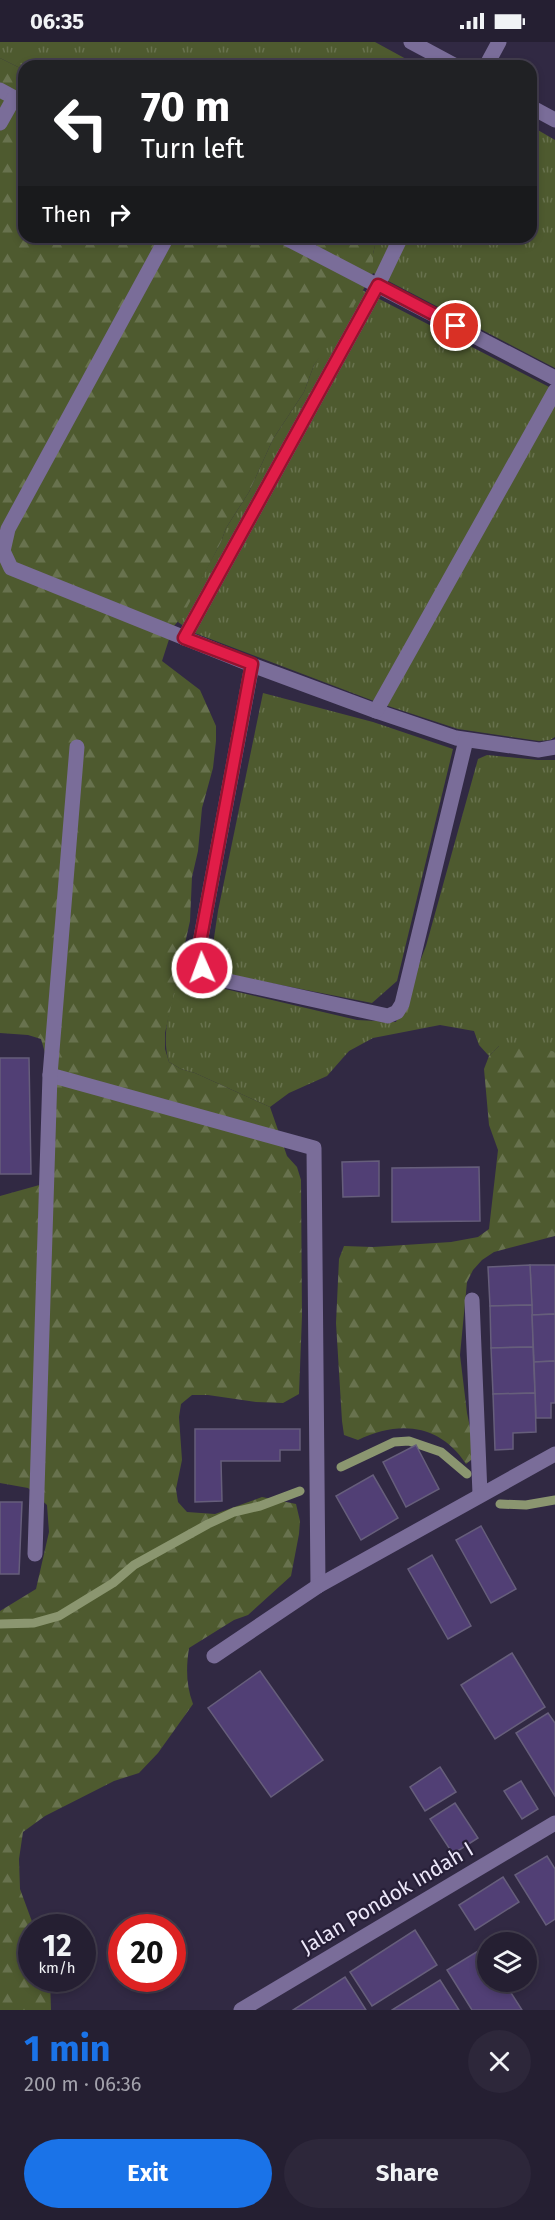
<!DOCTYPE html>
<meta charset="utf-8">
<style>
:root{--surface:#251f32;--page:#2d273a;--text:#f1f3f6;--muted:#a3a2ac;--line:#423d4d;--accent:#1a73e8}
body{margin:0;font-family:"Fira Sans",sans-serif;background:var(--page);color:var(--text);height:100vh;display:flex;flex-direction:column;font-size:22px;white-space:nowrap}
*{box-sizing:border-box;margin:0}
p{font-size:20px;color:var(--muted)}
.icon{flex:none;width:33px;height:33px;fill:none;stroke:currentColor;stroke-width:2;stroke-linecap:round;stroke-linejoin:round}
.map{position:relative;height:1968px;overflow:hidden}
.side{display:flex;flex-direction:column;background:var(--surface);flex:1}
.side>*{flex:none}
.hud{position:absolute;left:18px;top:18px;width:519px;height:183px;border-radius:18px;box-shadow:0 3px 9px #0003,0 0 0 2px var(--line);background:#202124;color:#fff;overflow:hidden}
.tools{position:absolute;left:477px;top:1890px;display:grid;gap:12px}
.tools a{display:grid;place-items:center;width:60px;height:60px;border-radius:50%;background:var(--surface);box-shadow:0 3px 9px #0003,0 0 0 2px var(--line);font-size:30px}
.speed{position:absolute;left:18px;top:1872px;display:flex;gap:12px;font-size:30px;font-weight:700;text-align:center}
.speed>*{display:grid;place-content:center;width:78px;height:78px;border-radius:50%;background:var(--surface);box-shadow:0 3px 9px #0003,0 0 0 2px var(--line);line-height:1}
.speed small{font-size:15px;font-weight:400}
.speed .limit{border:9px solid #d22;background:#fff;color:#111}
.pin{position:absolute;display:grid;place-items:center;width:51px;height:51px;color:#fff;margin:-26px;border:3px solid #fff;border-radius:50%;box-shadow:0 2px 6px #0007}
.me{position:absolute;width:66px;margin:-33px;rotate:358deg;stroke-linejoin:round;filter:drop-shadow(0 0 4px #0008)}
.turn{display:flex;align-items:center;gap:21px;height:126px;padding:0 24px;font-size:27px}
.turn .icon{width:78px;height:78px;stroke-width:2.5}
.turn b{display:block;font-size:42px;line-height:51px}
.then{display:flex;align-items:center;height:57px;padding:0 24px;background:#0003;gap:12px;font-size:22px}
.round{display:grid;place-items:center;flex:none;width:63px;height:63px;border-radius:32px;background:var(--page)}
.head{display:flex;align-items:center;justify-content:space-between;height:102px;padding:0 24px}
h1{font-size:36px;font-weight:700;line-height:45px;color:var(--accent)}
.action{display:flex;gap:12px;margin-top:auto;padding:12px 24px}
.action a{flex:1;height:69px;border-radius:36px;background:var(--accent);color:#fff;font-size:24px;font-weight:700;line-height:69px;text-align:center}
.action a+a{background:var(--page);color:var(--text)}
.status{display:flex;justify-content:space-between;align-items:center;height:42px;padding:0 30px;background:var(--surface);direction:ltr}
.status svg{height:16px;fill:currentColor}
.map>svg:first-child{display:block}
.grass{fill:url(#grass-tufts)}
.forest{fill:url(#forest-firs)}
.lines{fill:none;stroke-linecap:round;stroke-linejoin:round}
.stream{stroke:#8b9670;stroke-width:9}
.building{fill:#513f75;stroke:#665e7b;stroke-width:1.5}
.minor{stroke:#7a6d99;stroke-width:15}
.route-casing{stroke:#92132f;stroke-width:15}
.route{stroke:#e11d48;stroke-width:10}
.labels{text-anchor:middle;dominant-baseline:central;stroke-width:4.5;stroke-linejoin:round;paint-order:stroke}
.street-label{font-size:21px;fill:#ece7f9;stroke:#271f38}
</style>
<div class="status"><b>06:35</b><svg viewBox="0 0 49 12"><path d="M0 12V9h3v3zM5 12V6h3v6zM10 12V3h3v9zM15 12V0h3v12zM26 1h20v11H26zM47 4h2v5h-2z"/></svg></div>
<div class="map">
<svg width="555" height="1968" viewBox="0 0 555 1968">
<defs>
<pattern id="grass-tufts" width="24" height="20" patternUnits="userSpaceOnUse" patternTransform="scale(1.5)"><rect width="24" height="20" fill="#4e5a2f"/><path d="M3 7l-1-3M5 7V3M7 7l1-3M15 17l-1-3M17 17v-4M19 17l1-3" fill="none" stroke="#68724e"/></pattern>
<pattern id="forest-firs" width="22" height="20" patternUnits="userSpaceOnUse" patternTransform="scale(1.5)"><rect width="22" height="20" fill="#4e5a2f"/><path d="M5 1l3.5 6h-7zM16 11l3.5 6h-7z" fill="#68724e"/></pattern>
</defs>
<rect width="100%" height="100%" fill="#312943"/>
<g class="grass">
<path d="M0,0H375L419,24H24V28L0,16Z"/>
<path d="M531,84L555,98V326L373,231V212L377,195H531Z"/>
<path d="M362,248L555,348V695L550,698L539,699L458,687L379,661L192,590L178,580L221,500L226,486L249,450L273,397L304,350L314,323Z"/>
<path d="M263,651L373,680L453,707L397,939L372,961L220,931L210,923L218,869Z"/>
<path d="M487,713L538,718H555V1010L499,1004L489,1014L479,1003L474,989L440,983L373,996L349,1009L327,1034L289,1051L270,1065L195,1031L181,1027L169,1020C160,991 172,961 178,932L225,947L357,978L396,980L426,904L478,717Z"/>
</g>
<g class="forest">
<path d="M0,16L24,28V195H377L373,212V231L339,289L314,323L304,350L273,397L249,450L226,486L221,500L182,575L173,585L162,619L200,648L216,684V699L213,726L202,766L198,809L192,835L190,879L165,991V1007L169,1020L181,1027L195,1031L270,1065L287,1114L297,1125L301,1138L302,1274L299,1352L283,1361L256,1360L208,1353H192L181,1362L179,1375L182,1418L176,1447L178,1460L187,1470L215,1472L262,1455L296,1462L300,1479L299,1492L291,1534L248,1573L234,1578L189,1606C186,1626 186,1643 193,1662L158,1711L139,1731L114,1739L45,1774L23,1790L19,1817L20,1847L34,1885L32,1886V1936L50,1937L51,1968H0V1569L36,1547L49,1490L47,1463L28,1446L0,1441V1154L43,1142L52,1035L41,997L28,993L0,991Z"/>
<path d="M513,1002L540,1005L555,1010V1194L494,1210L482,1218L473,1228L467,1240L460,1313L467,1371L476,1414L466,1422C440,1382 399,1378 358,1398L344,1393L342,1379L336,1281L339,1217L344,1204L373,1205L451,1200L478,1195L489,1187L498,1108L489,1083L484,1027L489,1014L499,1004Z"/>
</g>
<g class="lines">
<g class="stream">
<path d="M341,1425L394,1400L409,1399L441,1410L467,1432"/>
<path d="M500,1462L526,1463L555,1458"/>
<path d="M0,1582L34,1581L59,1574L113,1541L134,1523L208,1482L234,1470L260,1464L300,1449"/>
</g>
</g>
<g class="building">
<path d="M0,1016H29L31,1132H0Z"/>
<path d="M379,1119V1154L343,1155L342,1120Z"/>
<path d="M479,1125L480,1179L392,1180V1126Z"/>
<path d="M530,1223H555V1272L532,1273Z"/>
<path d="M530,1223L532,1263L490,1264L488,1225Z"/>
<path d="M532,1263L533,1305L491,1306L490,1264Z"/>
<path d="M555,1272V1319L534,1320L532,1273Z"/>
<path d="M533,1305L535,1351L493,1352L491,1306Z"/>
<path d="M555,1319V1361H551V1376H536L534,1320Z"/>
<path d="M535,1351L536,1390L513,1391V1407L495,1408L493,1352Z"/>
<path d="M195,1387H300V1408H280V1419H221L222,1459L195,1460Z"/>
<path d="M416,1403L439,1447L406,1465L383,1420Z"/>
<path d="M373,1433L398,1476L361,1498L336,1454Z"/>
<path d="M0,1460H22L19,1532H0Z"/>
<path d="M481,1484L516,1547L491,1561L456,1498Z"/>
<path d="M432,1513L471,1584L448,1597L408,1527Z"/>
<path d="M512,1611L545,1665L495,1697L461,1643Z"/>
<path d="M260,1629L323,1718L271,1755L208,1666Z"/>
<path d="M548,1671L555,1681V1754L516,1691Z"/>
<path d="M440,1725L456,1750L425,1769L410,1745Z"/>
<path d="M521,1739L538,1767L522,1777L504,1749Z"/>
<path d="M455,1761L478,1796L453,1812L430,1777Z"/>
<path d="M547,1814L555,1827V1877L546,1883L515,1833Z"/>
<path d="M503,1835L519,1860L475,1888L459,1863Z"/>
<path d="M415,1888L437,1923L372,1964L350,1930Z"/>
<path d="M483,1906L488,1913V1940H504L522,1968H472L447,1928Z"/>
<path d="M345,1935L366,1968H293Z"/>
<path d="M440,1938L459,1968H392Z"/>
</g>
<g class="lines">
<g class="minor">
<path d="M411,0L456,24"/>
<path d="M486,24L499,0"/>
<path d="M0,48L24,61"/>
<path d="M531,65L555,78"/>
<path d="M0,81L14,56"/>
<path d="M167,195L8,487L3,509L11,526L252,623L376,669L456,696L539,708L555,705"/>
<path d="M284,195L555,336"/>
<path d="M184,596L378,243L401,195"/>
<path d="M252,623L199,906L202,926L210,935L388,974L397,970L402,962L466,698"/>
<path d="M376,669L555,349"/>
<path d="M50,1033L314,1106L318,1544"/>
<path d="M472,1258L480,1452"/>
<path d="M35,1512L50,1033L77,705"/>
<path d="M214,1614L318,1544L555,1412"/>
<path d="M241,1968L555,1781"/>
</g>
</g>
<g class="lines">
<g class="route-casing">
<path id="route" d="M202,926L199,906L252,622L184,596L378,243L456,284"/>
</g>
<use href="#route" class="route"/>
</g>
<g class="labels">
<g class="street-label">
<text transform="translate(387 1856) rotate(-31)">Jalan Pondok Indah I</text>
</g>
</g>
</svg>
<div class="tools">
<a><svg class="icon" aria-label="layers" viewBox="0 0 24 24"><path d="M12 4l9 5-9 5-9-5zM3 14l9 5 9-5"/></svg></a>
</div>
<div class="speed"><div>12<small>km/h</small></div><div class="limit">20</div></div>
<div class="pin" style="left:456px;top:284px;background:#d93025"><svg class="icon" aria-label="arrive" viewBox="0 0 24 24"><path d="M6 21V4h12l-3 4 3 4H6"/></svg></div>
<svg class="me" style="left:202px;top:926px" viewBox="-20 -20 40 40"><circle r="17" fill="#e11d48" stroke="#fff" stroke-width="3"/><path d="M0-11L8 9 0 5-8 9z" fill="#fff"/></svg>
<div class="hud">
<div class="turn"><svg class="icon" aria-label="left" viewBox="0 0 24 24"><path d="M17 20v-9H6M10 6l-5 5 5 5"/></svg><div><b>70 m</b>Turn left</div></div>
<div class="then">Then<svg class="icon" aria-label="right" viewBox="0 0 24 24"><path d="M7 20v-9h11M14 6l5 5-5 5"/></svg></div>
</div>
</div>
<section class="side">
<div class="head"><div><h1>1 min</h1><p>200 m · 06:36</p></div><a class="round"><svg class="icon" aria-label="close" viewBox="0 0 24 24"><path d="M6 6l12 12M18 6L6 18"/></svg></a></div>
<div class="action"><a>Exit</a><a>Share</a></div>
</section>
